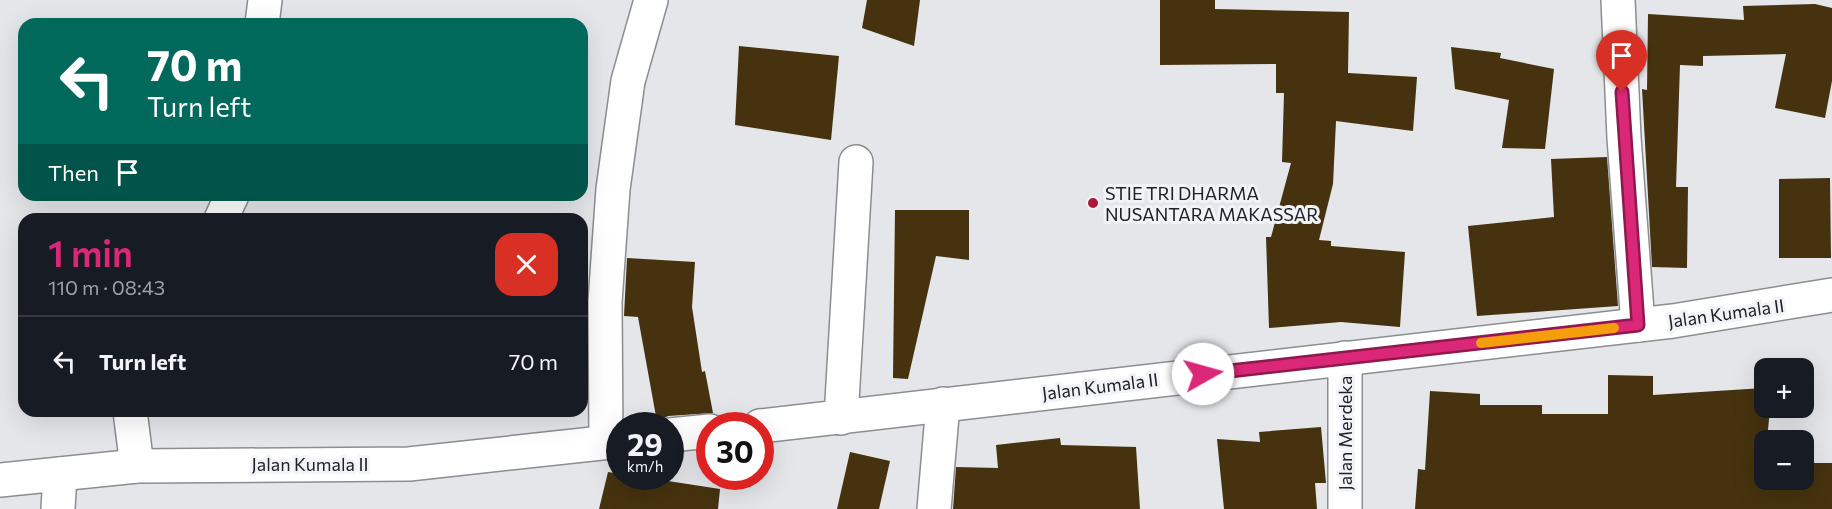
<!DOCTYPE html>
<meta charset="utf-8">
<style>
:root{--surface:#171b24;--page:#242831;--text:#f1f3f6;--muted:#9ea1a6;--line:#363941;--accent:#db2777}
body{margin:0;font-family:Commissioner,sans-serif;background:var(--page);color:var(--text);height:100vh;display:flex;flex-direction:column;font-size:22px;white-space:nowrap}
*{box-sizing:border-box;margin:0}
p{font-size:20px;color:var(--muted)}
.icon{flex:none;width:33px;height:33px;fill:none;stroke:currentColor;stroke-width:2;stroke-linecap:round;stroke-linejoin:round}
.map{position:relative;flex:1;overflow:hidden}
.side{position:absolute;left:18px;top:213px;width:570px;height:204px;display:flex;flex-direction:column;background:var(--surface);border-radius:18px;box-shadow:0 6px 24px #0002}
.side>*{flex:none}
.top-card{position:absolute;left:18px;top:18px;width:570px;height:183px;border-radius:18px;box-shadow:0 6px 24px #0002;background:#00695c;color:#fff;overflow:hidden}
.controls{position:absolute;left:1754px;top:358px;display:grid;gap:12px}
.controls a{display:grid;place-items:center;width:60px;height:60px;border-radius:12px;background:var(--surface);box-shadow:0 6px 24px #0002;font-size:30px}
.speed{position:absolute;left:606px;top:412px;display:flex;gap:12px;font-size:30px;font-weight:700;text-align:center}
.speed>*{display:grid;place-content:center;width:78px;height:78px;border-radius:50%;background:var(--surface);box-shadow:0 6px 24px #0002;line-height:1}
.speed small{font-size:15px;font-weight:400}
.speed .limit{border:9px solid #d22;background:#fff;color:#111}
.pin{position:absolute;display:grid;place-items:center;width:51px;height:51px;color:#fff;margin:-62px -26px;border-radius:50% 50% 50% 0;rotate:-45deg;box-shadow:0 0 6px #0007}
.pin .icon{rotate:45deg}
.me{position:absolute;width:66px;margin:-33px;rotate:83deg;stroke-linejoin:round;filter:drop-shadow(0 0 4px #0008)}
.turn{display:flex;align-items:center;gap:21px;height:126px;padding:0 30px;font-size:27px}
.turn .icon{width:78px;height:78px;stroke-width:2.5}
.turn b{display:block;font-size:42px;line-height:51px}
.then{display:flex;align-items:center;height:57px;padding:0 30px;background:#0003;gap:12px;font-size:22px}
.round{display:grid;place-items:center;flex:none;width:63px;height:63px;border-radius:18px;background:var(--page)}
.headline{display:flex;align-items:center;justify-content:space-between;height:102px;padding:0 30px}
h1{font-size:36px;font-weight:600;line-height:45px;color:var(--accent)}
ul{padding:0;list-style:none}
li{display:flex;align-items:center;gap:18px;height:90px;padding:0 30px;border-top:2px solid var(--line)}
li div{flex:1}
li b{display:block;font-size:22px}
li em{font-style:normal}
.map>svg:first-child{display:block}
.building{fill:#46320e}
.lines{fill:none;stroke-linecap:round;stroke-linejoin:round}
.street-casing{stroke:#8b8d91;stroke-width:36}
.street{stroke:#fff;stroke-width:33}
.route-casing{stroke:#8e194d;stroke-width:15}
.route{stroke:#db2777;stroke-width:10}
.slow{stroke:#f59e0b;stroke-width:10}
.poi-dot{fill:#ad1839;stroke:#f1f3f8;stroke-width:2}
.labels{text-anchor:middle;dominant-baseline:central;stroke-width:6;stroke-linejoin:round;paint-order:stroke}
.poi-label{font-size:18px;fill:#212223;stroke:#f1f3f8;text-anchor:start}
.street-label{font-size:18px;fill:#212223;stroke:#f1f3f8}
</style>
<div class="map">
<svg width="1832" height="509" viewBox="0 0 1832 509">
<rect width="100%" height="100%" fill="#e4e6ea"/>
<g class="building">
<path d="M867,0H920L914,46L862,28Z"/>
<path d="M1160,0H1215V9L1349,12L1348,73L1417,77L1413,131L1336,121L1333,184L1319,240L1331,241V246L1405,252L1400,327L1341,322L1269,328L1266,237H1271L1291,163L1282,162L1284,93H1276V64L1160,65Z"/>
<path d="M1815,4L1832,8V81L1825,118L1775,108L1786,54L1703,56V66L1680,65L1676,187H1688L1687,268L1652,267L1642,89L1647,90L1648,14L1744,20L1743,6Z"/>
<path d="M739,46L839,56L831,140L735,125Z"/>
<path d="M1451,47L1501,53L1500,58L1554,69L1545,149L1502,148L1509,100L1455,89Z"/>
<path d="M1607,157L1618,306L1477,316L1468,226L1554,217L1551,159Z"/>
<path d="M1830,178L1831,258H1779V179Z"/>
<path d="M895,210H969V260L936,256L908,379L893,378Z"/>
<path d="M627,258L695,262L692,307L702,372L705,371L713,413L668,416L657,422L638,317L624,316Z"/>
<path d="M1608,375L1653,376V395L1764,388V408H1770L1767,441H1764V480H1803V463H1832V509H1415L1418,469L1425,470L1430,391L1480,394V405H1542V414H1608Z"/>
<path d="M1321,427L1326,483H1315L1317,509H1224L1217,439L1260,442L1259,432Z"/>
<path d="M1060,438L1061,445L1136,447L1140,509H953L956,467L998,468L996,445Z"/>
<path d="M850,452L890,461L879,509H837Z"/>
<path d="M608,472L620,474V477H642L720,489L718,509H599Z"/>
</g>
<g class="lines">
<g class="street-casing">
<g id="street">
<path d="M1618,0L1624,138L1638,325"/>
<path d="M262,24L265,0"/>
<path d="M221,219L232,195"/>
<path d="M1345,358V509"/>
<path d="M130,411L137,466"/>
<path d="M841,418L856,162"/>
<path d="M760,426L1673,321L1832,295"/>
<path d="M670,435L710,431"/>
<path d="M606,442L605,302L613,189L628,81L651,0"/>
<path d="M0,480L137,466L409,464L620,441"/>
<path d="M58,509L60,474"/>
<path d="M934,509L943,404"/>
</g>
</g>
<use href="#street" class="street"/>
</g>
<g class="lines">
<g class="route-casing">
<path id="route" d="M1203,374L1638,325L1622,92"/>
</g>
<use href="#route" class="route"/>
<path class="slow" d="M1481,343L1614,328"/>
</g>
<circle class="poi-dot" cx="1093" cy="203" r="6"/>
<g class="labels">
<g class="poi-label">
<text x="1105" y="193">STIE TRI DHARMA<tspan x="1105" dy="21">NUSANTARA MAKASSAR</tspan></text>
</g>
<g class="street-label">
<text transform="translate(1726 313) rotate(-8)">Jalan Kumala II</text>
<text transform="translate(1100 386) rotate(-7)">Jalan Kumala II</text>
<text transform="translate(1345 433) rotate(-90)">Jalan Merdeka</text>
<text x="310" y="464">Jalan Kumala II</text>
</g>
</g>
</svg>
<div class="controls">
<a>+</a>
<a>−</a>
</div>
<div class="speed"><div>29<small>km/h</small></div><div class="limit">30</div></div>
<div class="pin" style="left:1622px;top:92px;background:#d93025"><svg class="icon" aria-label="arrive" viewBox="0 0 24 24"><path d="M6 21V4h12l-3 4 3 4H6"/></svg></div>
<svg class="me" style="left:1203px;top:374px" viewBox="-20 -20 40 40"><circle r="19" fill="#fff"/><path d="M0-13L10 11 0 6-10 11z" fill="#db2777"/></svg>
<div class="top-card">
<div class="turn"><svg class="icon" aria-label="left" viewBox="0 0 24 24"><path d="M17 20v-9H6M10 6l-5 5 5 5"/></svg><div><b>70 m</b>Turn left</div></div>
<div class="then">Then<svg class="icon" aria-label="arrive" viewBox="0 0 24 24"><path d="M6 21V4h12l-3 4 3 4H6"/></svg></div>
</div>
<section class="side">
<div class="headline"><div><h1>1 min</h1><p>110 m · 08:43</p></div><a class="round" style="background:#d93025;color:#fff"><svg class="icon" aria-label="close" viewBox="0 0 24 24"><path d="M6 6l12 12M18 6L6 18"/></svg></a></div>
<ul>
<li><svg class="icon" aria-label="left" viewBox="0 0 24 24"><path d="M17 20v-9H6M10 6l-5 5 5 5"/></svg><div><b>Turn left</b></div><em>70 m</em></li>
</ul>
</section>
</div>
